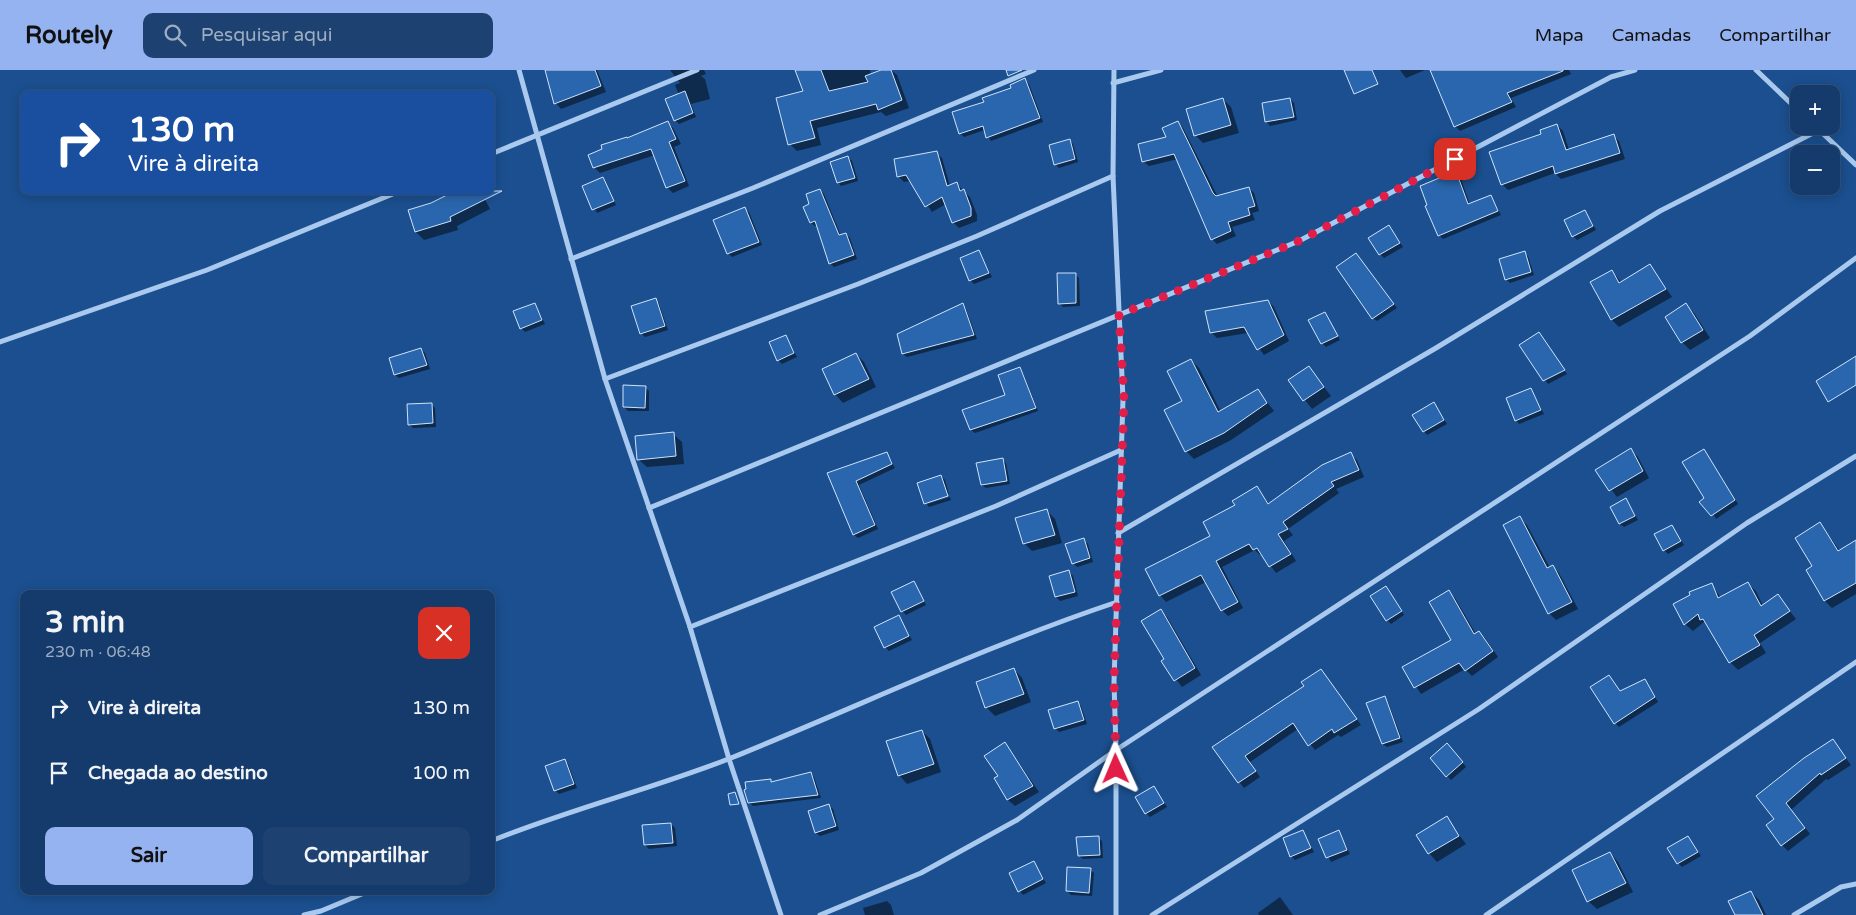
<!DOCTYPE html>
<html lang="pt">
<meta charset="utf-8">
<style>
:root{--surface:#143b6b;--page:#1d4271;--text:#f1f3f6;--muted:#9dadc1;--line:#33557e;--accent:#95b2f1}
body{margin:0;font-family:"Varela Round",sans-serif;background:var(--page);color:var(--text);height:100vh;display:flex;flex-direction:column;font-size:19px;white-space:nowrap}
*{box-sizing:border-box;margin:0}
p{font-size:16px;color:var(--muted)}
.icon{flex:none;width:28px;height:28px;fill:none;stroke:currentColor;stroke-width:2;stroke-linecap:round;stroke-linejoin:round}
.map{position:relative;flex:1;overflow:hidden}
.panel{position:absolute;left:20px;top:520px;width:475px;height:305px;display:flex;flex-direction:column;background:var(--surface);border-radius:10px;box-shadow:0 2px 12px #0003,0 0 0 1px var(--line)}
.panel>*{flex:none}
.banner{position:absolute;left:20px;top:20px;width:475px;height:105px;border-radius:10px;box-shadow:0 2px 12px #0003,0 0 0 1px var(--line);background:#1a4fa0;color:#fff;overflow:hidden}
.tools{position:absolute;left:1790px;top:15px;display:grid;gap:10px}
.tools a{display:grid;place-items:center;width:50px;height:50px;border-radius:10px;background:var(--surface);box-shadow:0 2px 12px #0003,0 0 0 1px var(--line);font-size:25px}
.pin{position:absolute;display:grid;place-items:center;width:42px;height:42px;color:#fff;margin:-21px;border-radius:10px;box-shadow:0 2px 8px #0006}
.me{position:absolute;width:55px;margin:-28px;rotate:359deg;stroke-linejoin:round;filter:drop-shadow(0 0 4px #0008)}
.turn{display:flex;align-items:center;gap:18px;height:105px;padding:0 25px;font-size:22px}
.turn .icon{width:65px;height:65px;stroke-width:2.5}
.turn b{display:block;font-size:35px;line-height:42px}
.round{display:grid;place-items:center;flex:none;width:52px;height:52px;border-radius:10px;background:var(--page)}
.head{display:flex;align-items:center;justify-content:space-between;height:85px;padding:0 25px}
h1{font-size:30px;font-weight:700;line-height:38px}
.button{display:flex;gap:10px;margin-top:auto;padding:10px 25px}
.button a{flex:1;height:58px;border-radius:10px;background:var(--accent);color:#111;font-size:20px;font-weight:700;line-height:58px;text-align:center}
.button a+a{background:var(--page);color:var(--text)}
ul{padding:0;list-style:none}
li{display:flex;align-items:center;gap:15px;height:65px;padding:0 25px}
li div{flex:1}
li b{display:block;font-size:19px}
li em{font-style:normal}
header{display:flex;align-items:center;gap:30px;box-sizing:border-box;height:70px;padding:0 25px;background:var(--accent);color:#111}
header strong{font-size:24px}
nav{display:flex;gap:28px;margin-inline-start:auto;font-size:18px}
.search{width:350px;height:45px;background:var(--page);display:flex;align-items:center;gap:12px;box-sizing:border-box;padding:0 18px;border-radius:10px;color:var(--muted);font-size:19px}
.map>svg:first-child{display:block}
.shadow{fill:#0007}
.building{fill:#2a66ad;stroke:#cfe3fa}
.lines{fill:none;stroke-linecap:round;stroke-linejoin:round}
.street{stroke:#a9c9ee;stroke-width:5}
.route{stroke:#e11d48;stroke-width:9;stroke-dasharray:0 16.2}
</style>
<header>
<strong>Routely</strong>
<div class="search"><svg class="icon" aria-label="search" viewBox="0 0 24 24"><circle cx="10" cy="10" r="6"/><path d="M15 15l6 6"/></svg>Pesquisar aqui</div>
<nav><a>Mapa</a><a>Camadas</a><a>Compartilhar</a></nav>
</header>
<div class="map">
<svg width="1856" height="845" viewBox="0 0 1856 845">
<rect width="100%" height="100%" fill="#1b4f8f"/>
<g class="shadow">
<path d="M547,0H597L606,22L561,39L556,33Z"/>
<path d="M670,0H704L706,4L701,6L705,9L710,29L691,34L696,47L679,54L675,50L679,25L675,15L680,13Z"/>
<path d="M796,0H870L871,5L891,0L897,5L909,38L886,46L881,42L817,58L821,75L797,81L790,74L805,22Z"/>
<path d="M1400,0H1425L1406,8Z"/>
<path d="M1431,0H1569L1571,4L1511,28L1516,37L1460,61L1455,56Z"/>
<path d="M1025,10L1029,14L1043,52L991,71L985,60L964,67L960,63L985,33Z"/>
<path d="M1223,29L1231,37L1239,63L1203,73L1195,65Z"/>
<path d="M1290,29L1294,33L1297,50L1270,56L1267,52L1263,34Z"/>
<path d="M1178,52L1183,58L1218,127L1249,118L1254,123L1259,141L1252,143L1255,150L1232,157L1236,166L1217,174L1212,169L1178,89L1149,96L1143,91L1168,68Z"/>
<path d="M668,53L673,58L681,74L674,77L689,116L673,123L667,117L655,85L600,103L594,97L603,80Z"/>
<path d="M1557,55L1563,61L1569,80L1613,65L1619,71L1625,89L1561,109L1555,103L1508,120L1502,114L1543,65Z"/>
<path d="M1070,71L1073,74L1078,92L1059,98L1055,94Z"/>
<path d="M936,83L942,88L950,116L957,114L970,127L977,145V151L959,158L953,152L946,134L932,142L911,111L904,112L898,106Z"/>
<path d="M848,87L852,91L858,111L841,116L838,112Z"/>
<path d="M1456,102L1460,106L1470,135L1491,126L1501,145L1443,169L1439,165Z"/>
<path d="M603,109L616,135L597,143L584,117Z"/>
<path d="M820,120L824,124L841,166L846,164L850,168L857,189L834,197L830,193L818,155L815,156L811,153L805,137L811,135Z"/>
<path d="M481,122L490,139L457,156L458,160L424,170L416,162Z"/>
<path d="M745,139L749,142L762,175L732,187L728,183Z"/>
<path d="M1585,141L1596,160L1577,170L1573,166Z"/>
<path d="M1389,157L1403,177L1384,188L1380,184Z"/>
<path d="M979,181L992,207L974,214L970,210Z"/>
<path d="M1525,183L1528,186L1534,205L1510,213L1506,209Z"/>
<path d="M1359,189L1397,238L1377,251L1373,248Z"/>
<path d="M1650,195L1672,227L1619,257L1612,250V201L1622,213Z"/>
<path d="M1075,204L1079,208L1080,236L1063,237L1059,233Z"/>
<path d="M656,230L659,234L668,260L645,267L641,263Z"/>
<path d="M1268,231L1274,237L1289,271L1264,285L1248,263L1217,268L1211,262Z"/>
<path d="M535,234L545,254L525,262L521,258Z"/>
<path d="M963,235L966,239L977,269L907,287L903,284Z"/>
<path d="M1686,235L1694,243L1710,268L1690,280L1682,272Z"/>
<path d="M1325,244L1340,270L1326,277L1322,273Z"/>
<path d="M1539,263L1567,304L1548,314L1521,275Z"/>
<path d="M786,266L797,287L782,294L778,290Z"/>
<path d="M421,279L425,283L430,299L399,308L395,305Z"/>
<path d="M856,284L864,292L876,317L843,333L835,324Z"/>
<path d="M1191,290L1199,298L1221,342L1258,320L1274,341L1231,370L1194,389L1186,381L1184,331Z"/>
<path d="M1309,298L1331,326L1312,339L1290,310Z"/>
<path d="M1019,299L1023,303L1038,341L975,363L971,360L1006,326Z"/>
<path d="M645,317L649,321V341H628L624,337Z"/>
<path d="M1531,319L1544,344L1519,354L1516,350Z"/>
<path d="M1433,333L1447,354L1427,365L1424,361Z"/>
<path d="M431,334L435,338L436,357L413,358L409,354Z"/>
<path d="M673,364L682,372L684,394L647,397L638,389Z"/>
<path d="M1631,380L1638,387L1649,408L1617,427L1597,400Z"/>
<path d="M1704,380L1738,434L1716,449L1705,428Z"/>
<path d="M886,383L895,398L859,415L878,459L858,468L854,465L829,404Z"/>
<path d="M1350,384L1357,390L1364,407L1336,419L1339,423L1288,459L1293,465L1284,471L1296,491L1276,503L1262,484L1260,485L1255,480L1222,497L1243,538L1228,546L1222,540L1206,512L1166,532L1160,525L1237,436L1257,418L1269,434Z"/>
<path d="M1002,390L1006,393L1010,414L986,418L982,415Z"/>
<path d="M941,406L945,410L949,424L926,434L919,414Z"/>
<path d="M950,427L951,430L929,437L927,434Z"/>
<path d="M1626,430L1638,450L1624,457L1620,454Z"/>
<path d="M1046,440L1055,449L1062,473L1032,481L1024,473Z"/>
<path d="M1520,448L1527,455L1550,498L1553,497L1559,503L1578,539L1556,550L1549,543Z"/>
<path d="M1820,453L1840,481L1856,491V524L1832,538L1825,531L1808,500L1814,497Z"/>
<path d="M1672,457L1684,475L1668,484L1664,480Z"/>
<path d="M1084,470L1088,474L1093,492L1077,497L1073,493Z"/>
<path d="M1069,502L1073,506L1078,526L1060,531L1056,527L1051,507Z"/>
<path d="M913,513L926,535L906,545L902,541Z"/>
<path d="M1748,514L1756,521L1763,536L1778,526L1796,549L1760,573L1766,583L1738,600L1730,592L1709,557L1704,552L1693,561L1685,554L1675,535L1712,515L1721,528Z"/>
<path d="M1390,522L1404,545L1391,554L1387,550Z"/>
<path d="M1449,522L1455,528L1476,564L1479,562L1485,568L1498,587L1472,606L1465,599L1421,624L1404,598L1453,571Z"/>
<path d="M1161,541L1167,547L1201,605L1182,617L1163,592L1166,590Z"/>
<path d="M899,547L912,570L889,581L885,577Z"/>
<path d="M1014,599L1022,608L1031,632L995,646L987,638L977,613Z"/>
<path d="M1321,600L1361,655L1341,667L1338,665L1315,680L1298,659L1250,692L1260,707L1244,718L1213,677L1305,616Z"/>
<path d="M1609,606L1621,622L1645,610L1658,632L1619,657L1615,653Z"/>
<path d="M1384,628L1388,632L1403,672L1387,677L1383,674L1368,634Z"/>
<path d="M1077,632L1081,636L1087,654L1059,662L1055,658Z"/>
<path d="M922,661L930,669L941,702L907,714L899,705Z"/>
<path d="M1833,671L1851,695L1828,710L1826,709L1791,740L1810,764L1788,781L1782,775L1775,749L1758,726Z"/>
<path d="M1005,673L1039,722L1015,736L1008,730L996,708L999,706Z"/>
<path d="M1451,678L1466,697L1451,710L1431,688Z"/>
<path d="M564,690L568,694L577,718L559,724L555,720Z"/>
<path d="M811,703L814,707L821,728L753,736L749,732L770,710L773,713Z"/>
<path d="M1154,718L1167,737L1150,747L1146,743Z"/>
<path d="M829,736L833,739L839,760L820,766L816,763Z"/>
<path d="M1446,748L1466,774L1437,792L1429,783Z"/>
<path d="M671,754L675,758L677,776L649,779L645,775Z"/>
<path d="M1303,761L1314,782L1295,790L1291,786Z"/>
<path d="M1339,762L1350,784L1331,792L1320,770Z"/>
<path d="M1688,767L1701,786L1682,797L1678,793Z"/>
<path d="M1098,768L1102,771L1103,788L1083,789L1079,786Z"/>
<path d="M1610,783L1618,792L1633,822L1597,839L1588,831Z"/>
<path d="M1033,792L1046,813L1023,825L1020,821Z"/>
<path d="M1090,800L1094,803L1092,826L1071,825L1067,821Z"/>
<path d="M1751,822L1759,830L1766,845H1736Z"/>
<path d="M1280,827L1293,845H1259L1258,843Z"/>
<path d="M887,831L891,835L894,845H865L863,838Z"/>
</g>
<g class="building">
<path d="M545,0H595L601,16L554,34Z"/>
<path d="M795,0H821L829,21L868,12L865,6L881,0H891L902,30L878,40L876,34L810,51L815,68L788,75L776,28L803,21Z"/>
<path d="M1006,0H1022L1008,6Z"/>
<path d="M1344,0H1372L1378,14L1354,24Z"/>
<path d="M1430,0H1563V1L1507,23L1512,32L1454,57Z"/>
<path d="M1025,8L1040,48L986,68L983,56L959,64L952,42L984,32L982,28L1011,18L1010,15Z"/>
<path d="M685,21L693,43L674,51L665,29Z"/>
<path d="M1223,28L1231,55L1194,66L1186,39Z"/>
<path d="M1290,28L1294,47L1265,52L1262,33Z"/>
<path d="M668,51L676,69L669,72L685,111L666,118L651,79L593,98L588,85L602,79L601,75L627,67V68Z"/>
<path d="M1178,51L1213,123L1216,126L1249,117L1255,136L1248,138L1250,145L1228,152L1231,161L1211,170L1174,84L1142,92L1138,74L1166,67L1162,58Z"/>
<path d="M1557,54L1566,80L1614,64L1620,83L1555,104L1553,96L1501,115L1489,82L1541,64L1540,60Z"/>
<path d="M1070,69L1075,89L1054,95L1049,75Z"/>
<path d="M937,81L947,116L957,112L960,121L964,119L971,138V146L952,153L942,127L925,137L906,105L897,107L894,89Z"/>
<path d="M848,86L855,108L837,113L830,92Z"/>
<path d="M1456,101L1468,134L1491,125L1498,141L1438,166L1425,136L1427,135L1420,116Z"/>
<path d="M603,107L614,131L592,140L582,116Z"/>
<path d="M820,119L839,165L846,163L854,185L829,194L815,151L810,153L803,137L809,134L806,124Z"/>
<path d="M455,121H502L450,147L451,151L415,162L408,140L431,133Z"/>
<path d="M745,137L759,172L727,184L713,150Z"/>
<path d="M1585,140L1593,156L1572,167L1564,150Z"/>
<path d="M1389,155L1400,173L1379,185L1368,168Z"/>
<path d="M979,180L989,203L969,211L960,188Z"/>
<path d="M1525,181L1531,202L1505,210L1499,189Z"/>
<path d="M1356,183L1394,234L1372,249L1336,197Z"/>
<path d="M1650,194L1666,219L1611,250L1590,212L1612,200L1619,213Z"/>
<path d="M1057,203H1076V233L1058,234Z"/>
<path d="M656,228L665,256L640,264L631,236Z"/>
<path d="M1268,230L1284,265L1257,280L1244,257L1210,263L1205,241Z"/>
<path d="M535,233L542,250L520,259L513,241Z"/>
<path d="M963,233L974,265L902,284L897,264Z"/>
<path d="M1686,233L1703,260L1681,273L1665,247Z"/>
<path d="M1325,242L1338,266L1321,274L1308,250Z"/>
<path d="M1539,262L1565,300L1543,311L1519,275Z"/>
<path d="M786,265L794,283L777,291L769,272Z"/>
<path d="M421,278L427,295L394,305L389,288Z"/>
<path d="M856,283L869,309L834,325L822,299Z"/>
<path d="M1856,286V315L1828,332L1816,311Z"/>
<path d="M1191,289L1218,342L1258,319L1267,333L1224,363L1185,382L1164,340L1182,331L1167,301Z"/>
<path d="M1309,296L1324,317L1303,331L1288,310Z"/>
<path d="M1020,297L1036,338L970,360L962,340L1005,325L998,305Z"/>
<path d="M623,315L646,316L645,338L623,337Z"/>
<path d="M1531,318L1541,340L1515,351L1506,328Z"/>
<path d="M1434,332L1444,350L1423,362L1412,345Z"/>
<path d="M432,333L433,353L408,355L407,334Z"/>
<path d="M674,362L676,386L637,390L635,366Z"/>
<path d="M1631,378L1643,401L1609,421L1595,400Z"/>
<path d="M1704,379L1735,430L1711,446L1699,432L1704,428L1682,392Z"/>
<path d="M887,382L892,394L856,411L875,455L853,465L827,403Z"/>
<path d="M1351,382L1359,400L1331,412L1334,416L1283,452L1288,459L1278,464L1291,484L1269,497L1257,478L1253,480L1249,474L1216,491L1238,532L1221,541L1201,505L1159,526L1145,499L1210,466L1203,452L1235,435L1232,431L1257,416L1268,434L1322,395Z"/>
<path d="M1003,388L1007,411L981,415L976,393Z"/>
<path d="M941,405L948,426L924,434L917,413Z"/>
<path d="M1626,428L1635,446L1619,454L1610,437Z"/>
<path d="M1047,439L1055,465L1023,474L1015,448Z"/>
<path d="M1520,446L1547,498L1553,495L1572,532L1548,544L1503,455Z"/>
<path d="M1820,452L1838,481L1856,470V513L1824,531L1806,500L1812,496L1795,468Z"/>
<path d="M1672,455L1681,471L1663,481L1654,464Z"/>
<path d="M1084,468L1090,488L1072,494L1065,474Z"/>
<path d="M1069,500L1075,522L1055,527L1049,506Z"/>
<path d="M914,511L924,531L901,542L891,522Z"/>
<path d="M1748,512L1761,536L1778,524L1790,541L1754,565L1760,575L1729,593L1703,549L1700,550L1698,544L1684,555L1673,534L1690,525L1689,522L1712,513L1718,528Z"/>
<path d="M1386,516L1402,541L1386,551L1370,526Z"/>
<path d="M1449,520L1474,564L1479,561L1493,581L1465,601L1459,593L1414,618L1402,597L1451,570L1429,532Z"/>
<path d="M1161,539L1195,598L1174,611L1161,591L1164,589L1141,551Z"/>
<path d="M899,545L909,566L884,578L874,557Z"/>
<path d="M1014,598L1024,624L985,638L976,612Z"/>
<path d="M1321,599L1357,649L1334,663L1332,659L1308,676L1293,653L1245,686L1256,701L1238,713L1212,677L1304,616L1301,612Z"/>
<path d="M1609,605L1620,621L1645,609L1655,627L1614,654L1590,617Z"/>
<path d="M1385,626L1400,668L1382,674L1366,633Z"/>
<path d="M1078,631L1084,650L1054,659L1048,640Z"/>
<path d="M922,660L934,694L898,706L886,671Z"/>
<path d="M1833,669L1846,688L1821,705L1820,703L1786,733L1805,758L1781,776L1766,755L1774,749L1756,726L1804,688Z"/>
<path d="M1005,672L1033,716L1007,730L994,708L998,706L984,686Z"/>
<path d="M1447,673L1463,692L1446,707L1430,688Z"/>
<path d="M565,689L574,714L554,721L545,696Z"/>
<path d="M811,702L818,725L748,733L744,720L746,719L745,712L771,709V712Z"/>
<path d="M1154,716L1164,733L1145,744L1135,727Z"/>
<path d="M735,722L739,734L730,735L728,724Z"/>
<path d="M829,734L836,756L815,763L808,741Z"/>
<path d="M1447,746L1459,766L1428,784L1416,765Z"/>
<path d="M671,753L673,773L644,775L642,755Z"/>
<path d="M1303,760L1311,778L1290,787L1283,768Z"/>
<path d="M1339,760L1347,780L1326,788L1318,769Z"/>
<path d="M1099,766L1100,785L1078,786L1076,767Z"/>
<path d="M1688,766L1698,782L1677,794L1667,778Z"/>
<path d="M1610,782L1626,813L1587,832L1572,800Z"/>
<path d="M1034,791L1043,809L1018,822L1009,803Z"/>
<path d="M1067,797L1091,798L1089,823L1066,821Z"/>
<path d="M1751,821L1763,845H1735L1728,831Z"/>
</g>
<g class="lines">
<g class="street">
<path d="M519,0L605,309L690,557L729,689L781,845"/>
<path d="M1114,0L1113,106L1123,329L1114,612L1116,680V845"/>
<path d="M1756,0L1799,41"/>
<path d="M1113,13L1161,0"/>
<path d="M1815,56L1856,95"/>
<path d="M491,84L697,0"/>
<path d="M571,189L753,118L1034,0"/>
<path d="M0,272L207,200L400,121"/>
<path d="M605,309L858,214L977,166L1113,106"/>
<path d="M649,438L1299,171L1611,7L1635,0"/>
<path d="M1118,463L1436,278L1660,141L1819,60"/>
<path d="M690,557L996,436L1121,380"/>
<path d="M491,771C570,739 652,719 731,688C860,636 985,576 1117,532"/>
<path d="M304,845L321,841L369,821"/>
<path d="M820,845L921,803L1017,750L1116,680L1750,266L1856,188"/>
<path d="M1152,845L1479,639L1747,453L1856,386"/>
<path d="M1486,845L1856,592"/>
<path d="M1794,845L1841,817L1856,814"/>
</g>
</g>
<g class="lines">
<path class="route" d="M1116,699L1114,612L1124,329L1119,245L1299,171L1455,89"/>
</g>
</svg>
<div class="tools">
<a>+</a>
<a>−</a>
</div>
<div class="pin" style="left:1455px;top:89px;background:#d93025"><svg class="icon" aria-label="arrive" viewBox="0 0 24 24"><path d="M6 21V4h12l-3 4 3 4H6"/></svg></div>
<svg class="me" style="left:1116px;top:699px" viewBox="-20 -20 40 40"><path d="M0-17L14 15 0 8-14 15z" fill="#e11d48" stroke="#fff" stroke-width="4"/></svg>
<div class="banner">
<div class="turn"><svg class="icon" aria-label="right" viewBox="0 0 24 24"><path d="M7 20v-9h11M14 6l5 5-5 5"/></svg><div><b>130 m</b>Vire à direita</div></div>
</div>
<section class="panel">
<div class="head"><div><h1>3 min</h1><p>230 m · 06:48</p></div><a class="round" style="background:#d93025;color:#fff"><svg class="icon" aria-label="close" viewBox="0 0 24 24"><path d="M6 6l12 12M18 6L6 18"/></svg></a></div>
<ul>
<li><svg class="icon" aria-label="right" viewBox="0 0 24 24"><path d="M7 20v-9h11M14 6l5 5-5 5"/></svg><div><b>Vire à direita</b></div><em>130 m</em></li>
<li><svg class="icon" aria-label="arrive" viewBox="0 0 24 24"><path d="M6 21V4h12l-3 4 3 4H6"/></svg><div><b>Chegada ao destino</b></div><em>100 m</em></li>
</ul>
<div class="button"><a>Sair</a><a>Compartilhar</a></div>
</section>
</div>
